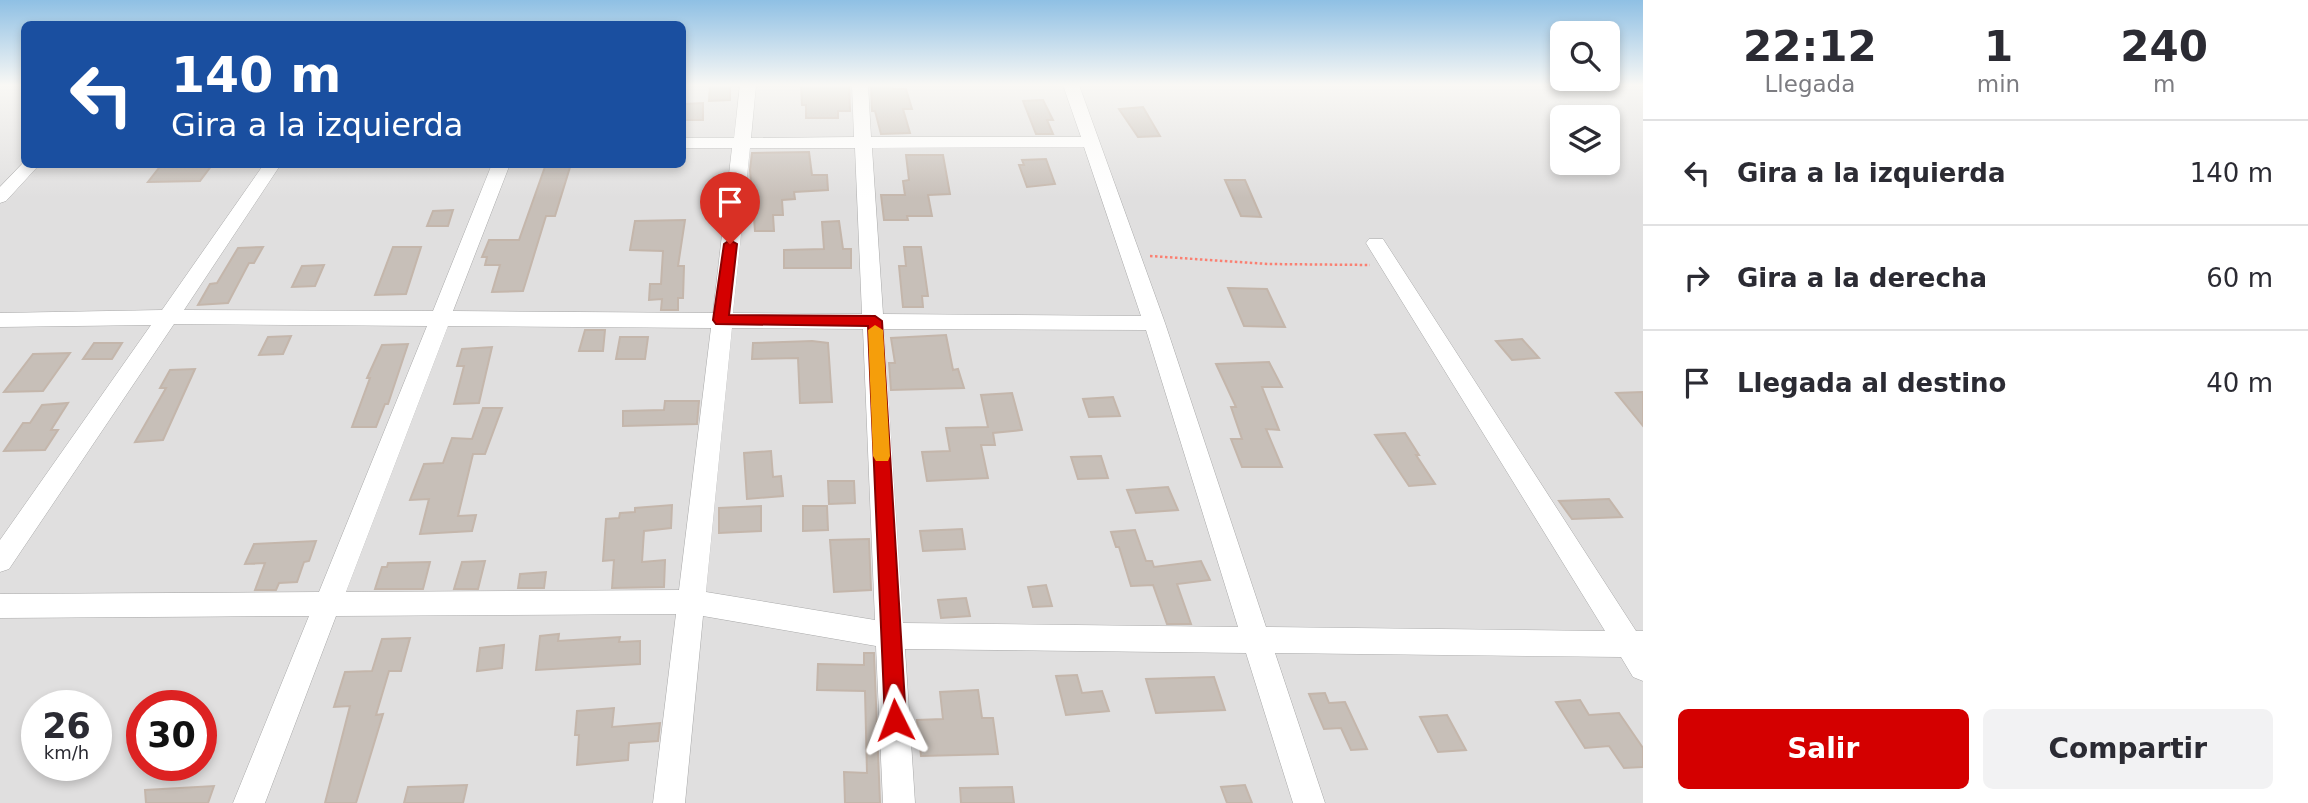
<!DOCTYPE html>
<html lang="es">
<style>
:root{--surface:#fff;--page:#f2f2f3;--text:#2b2b33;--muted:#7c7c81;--line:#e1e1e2;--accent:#d40000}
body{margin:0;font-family:"DejaVu Sans",sans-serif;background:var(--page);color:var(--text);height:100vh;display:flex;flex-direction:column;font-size:26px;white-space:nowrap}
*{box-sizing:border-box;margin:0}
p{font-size:23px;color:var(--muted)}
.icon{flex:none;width:38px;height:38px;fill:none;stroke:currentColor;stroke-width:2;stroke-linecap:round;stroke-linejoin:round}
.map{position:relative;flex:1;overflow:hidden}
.side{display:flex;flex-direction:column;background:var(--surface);width:665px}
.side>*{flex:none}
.banner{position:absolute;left:21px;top:21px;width:665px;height:147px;border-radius:10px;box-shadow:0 4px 10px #0003;background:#1a4fa0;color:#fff;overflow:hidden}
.controls{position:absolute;left:1550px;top:21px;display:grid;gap:14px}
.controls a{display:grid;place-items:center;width:70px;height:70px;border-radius:10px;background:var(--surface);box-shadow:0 4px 10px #0003;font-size:35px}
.speed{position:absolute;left:21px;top:690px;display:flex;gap:14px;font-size:35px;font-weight:700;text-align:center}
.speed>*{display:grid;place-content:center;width:91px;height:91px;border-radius:50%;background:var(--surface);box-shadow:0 4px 10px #0003;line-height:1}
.speed small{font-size:18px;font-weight:400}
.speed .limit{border:10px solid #d22;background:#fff;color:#111}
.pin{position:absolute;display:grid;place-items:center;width:60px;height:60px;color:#fff;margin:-72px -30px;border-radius:50% 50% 50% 0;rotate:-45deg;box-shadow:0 0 7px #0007}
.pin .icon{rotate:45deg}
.me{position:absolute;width:77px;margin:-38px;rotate:357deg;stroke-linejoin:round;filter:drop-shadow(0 0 5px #0008)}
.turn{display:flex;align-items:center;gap:24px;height:147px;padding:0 35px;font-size:32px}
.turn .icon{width:91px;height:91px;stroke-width:2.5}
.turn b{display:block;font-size:49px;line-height:60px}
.eta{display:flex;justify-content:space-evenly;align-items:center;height:119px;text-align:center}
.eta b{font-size:42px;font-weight:700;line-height:49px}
.primary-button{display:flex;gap:14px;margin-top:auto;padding:14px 35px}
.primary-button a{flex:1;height:80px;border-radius:10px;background:var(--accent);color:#fff;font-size:28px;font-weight:700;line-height:80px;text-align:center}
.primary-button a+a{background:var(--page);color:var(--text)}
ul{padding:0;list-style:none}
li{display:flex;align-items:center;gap:21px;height:105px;padding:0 35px;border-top:2px solid var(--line)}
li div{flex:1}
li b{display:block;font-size:26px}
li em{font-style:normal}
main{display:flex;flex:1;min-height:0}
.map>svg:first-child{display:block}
.residential{fill:#e0dfdf;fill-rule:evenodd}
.building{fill:#c7bfb8;stroke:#c4b6ab;stroke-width:2}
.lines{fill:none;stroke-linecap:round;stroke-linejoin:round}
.street-casing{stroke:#a9a9a9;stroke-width:1}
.path{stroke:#fa8072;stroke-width:2.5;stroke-dasharray:2.5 2.5;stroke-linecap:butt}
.street{fill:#fff;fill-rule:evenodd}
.route{fill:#d40000;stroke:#8a0000;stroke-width:2}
.slow{fill:#f59e0b}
</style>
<main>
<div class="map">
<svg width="1643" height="803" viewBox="0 0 1643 803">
<rect width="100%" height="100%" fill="#f2efe9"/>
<path class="residential" d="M0,85H24V164H682L683,85H1643V803H0ZM1563,117H1608V163H1563ZM37,705H96V765H37ZM142,705H201V765H142Z"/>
<g class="building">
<path d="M710,85H730V100L709,101Z"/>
<path d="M801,85H849L850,111H838V118H806V105H802Z"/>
<path d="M871,85H892L893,89H906L912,109H903L910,133L881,134L875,111H872Z"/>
<path d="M1043,100L1053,120H1047L1053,134H1036L1023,101Z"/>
<path d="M703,103V120H684V104Z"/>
<path d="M1143,107L1160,136L1138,137L1119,109Z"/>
<path d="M809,152L812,175H827L828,190L794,192L795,199L782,200L783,215H773L774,231H755L750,170L752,153Z"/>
<path d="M906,155H943L950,194L928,195L932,216H907L908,220H884L881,195H905L903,181L909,180Z"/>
<path d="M1046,159L1055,184L1027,187L1019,165H1024L1022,160Z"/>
<path d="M162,164H163L212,165L200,181L148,182Z"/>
<path d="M546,164H571L555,216H546L523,291L492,292L500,265H485L487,257H482L489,240H519Z"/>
<path d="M1225,180H1245L1261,217L1241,216Z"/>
<path d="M453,210L448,226H427L433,211Z"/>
<path d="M685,220L678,266H684L683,298H678V310H661L662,299L649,300L650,284H661L663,251L630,250L635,221Z"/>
<path d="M839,221L843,249H851V268H784V250L824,249L822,222Z"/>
<path d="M263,247L254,263H249L228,303L198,305L210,284L217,283L238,248Z"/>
<path d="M393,247H421L406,294L375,295Z"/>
<path d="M904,247H921L928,296H922L923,307H903L899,266H906Z"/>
<path d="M324,265L315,286L292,287L302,266Z"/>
<path d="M1228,288L1267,289L1285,327L1244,326Z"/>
<path d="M585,330H605L603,351H579Z"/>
<path d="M946,335L953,370L958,369L964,388L891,390L889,363H895L891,338Z"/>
<path d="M291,336L283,354L259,355L268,337Z"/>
<path d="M620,337H648L645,359H616Z"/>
<path d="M1522,339L1539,358L1512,360L1496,341Z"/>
<path d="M812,341L828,343L832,402L800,403L798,358L752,359L753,343Z"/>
<path d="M94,343H122L112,359H83Z"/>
<path d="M408,344L388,404H385L376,427H352L370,378H367L382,345Z"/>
<path d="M492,347L479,403L454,404L464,366H457L462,349Z"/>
<path d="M70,353L43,391L4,392L33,354Z"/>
<path d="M1269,362L1282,387H1262L1279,430L1266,429L1282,467H1242L1231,439H1242L1231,407H1236L1216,364Z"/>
<path d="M195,369L163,440L135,442L166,388H160L170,370Z"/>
<path d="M1643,392V426L1616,393Z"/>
<path d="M1012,393L1022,430L993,433L995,445H981L988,478L927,481L922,452L950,451L946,428L988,427L981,395Z"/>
<path d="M1113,397L1120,416L1089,417L1083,399Z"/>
<path d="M665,401H699L697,424L623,426V411L664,410Z"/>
<path d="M68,403L51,430H58L45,450L4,451L23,423H30L42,405Z"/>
<path d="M483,408H502L485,454H473L458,516L476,515L472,531L420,534L429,499L410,500L424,464L443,463L452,438L472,439Z"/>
<path d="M1405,433L1419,455H1416L1435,484L1409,486L1375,435Z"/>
<path d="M771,451L773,477L781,476L783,496L747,499L744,453Z"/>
<path d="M1101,456L1108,478L1078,479L1071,457Z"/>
<path d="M828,481H854L855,503L829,504Z"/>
<path d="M1168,487L1178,510L1136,513L1127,490Z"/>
<path d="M1609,499L1622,517L1572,519L1559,501Z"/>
<path d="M672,505L671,528L644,531L642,562L665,560L664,587L612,588L614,560L603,561L606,519L619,518L620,513L635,512V508Z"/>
<path d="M761,506V531L719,533V508Z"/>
<path d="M803,506H827L828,530L803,531Z"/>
<path d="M962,529L965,549L923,551L920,531Z"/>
<path d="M1135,530L1146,561H1152L1154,567L1201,561L1210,580L1177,584L1191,624H1167L1153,585L1131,586L1119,547H1116L1111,532Z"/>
<path d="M869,539L871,590L834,592L830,540Z"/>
<path d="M316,541L309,561L304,562L297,582L279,583L276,590H255L265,563L245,564L254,544Z"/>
<path d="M485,561L478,589H454L462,562Z"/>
<path d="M430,562L423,589H375L382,567H387L388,563Z"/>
<path d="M546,572L544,588H518L520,574Z"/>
<path d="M1046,585L1052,606L1033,607L1028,587Z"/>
<path d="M966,598L970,616L941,618L938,600Z"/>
<path d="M559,634L558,641L620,637L619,642L640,641V664L536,670L540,636Z"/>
<path d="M410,638L401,671H389L376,715L383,714L356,803H325L350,706L334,707L345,672L372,671L382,639Z"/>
<path d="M504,645L502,668L477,671L480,648Z"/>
<path d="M864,653H874L880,803H845L844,772L867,773L865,691L817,690L818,664L864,665Z"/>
<path d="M1077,675L1082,693L1102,691L1109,711L1066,715L1056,676Z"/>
<path d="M1214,677L1225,710L1156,713L1146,679Z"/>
<path d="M978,690L982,718H993L998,754L921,756L917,720L943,719L940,692Z"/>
<path d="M1325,693L1329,703L1345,702L1367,749L1351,750L1341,728L1324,729L1309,694Z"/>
<path d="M1580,700L1589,715L1619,713L1643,748V767L1624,768L1609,746L1585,748L1556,702Z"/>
<path d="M614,708L612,727L660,723L658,741L629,743L628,760L577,765L579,735H575L577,711Z"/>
<path d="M1447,715L1466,750L1438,752L1420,717Z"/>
<path d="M467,785L463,803H404L408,787Z"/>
<path d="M1245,785L1252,803H1227L1221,787Z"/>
<path d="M214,786L208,803H146L145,790Z"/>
<path d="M1012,787L1014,803H961L960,788Z"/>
</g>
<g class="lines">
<g class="street-casing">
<g id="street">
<path d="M740,85H756L751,138L854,137L852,85H868L871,137H1081L1063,85H1079L1165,323L1266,627L1605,631L1366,243L1369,239H1383L1636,631H1643V681L1633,677L1621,657L1275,653L1325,803H1293L1246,653L905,649L915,803H883L876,646L703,616L685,803H653L676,614L336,616L265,803H233L309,616L0,618V594L319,592L427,326L174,324L9,569L0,572V540L151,325L0,327V313L162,310L264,164H281L184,310L433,311L492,164H510L453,311L713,313L732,148H682V138H734ZM1084,147L1141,316L883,314L872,148ZM750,148H855L862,314L733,313ZM448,326L711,328L679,590L346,592ZM732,328L863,329L875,620L706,592ZM884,329L1146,330L1238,627L903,623Z"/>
<path d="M24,162V164H40L6,201L0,203V187Z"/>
</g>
</g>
<path class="path" d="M1150,256L1268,264L1370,265"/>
<use href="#street" class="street"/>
</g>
<linearGradient id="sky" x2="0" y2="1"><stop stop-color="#8fc0e4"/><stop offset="0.43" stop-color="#f9f8f5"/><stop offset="1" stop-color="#f9f8f5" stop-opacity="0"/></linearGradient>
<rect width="1643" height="198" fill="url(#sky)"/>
<path class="route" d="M730,240L737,244L729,315L875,316L882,321L906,720L902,727L895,730L888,727L885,720L868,326L716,324L713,320L724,244Z"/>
<path class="slow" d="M875,325L883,330L890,456L888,461H876L873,456L868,330Z"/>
</svg>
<div class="controls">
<a><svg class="icon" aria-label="search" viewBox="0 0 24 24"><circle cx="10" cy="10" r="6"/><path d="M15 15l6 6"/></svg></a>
<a><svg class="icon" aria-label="layers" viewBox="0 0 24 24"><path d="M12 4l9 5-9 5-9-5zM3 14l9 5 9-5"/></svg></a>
</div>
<div class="speed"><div>26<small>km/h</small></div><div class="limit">30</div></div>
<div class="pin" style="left:730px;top:244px;background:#d93025"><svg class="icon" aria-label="arrive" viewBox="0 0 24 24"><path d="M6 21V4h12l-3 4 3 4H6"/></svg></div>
<svg class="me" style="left:895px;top:720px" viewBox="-20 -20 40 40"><path d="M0-17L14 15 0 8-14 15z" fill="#d40000" stroke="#fff" stroke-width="4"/></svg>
<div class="banner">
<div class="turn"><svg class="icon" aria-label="left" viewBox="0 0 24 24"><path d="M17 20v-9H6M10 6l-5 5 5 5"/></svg><div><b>140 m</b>Gira a la izquierda</div></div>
</div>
</div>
<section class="side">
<div class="eta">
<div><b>22:12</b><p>Llegada</p></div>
<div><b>1</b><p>min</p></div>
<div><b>240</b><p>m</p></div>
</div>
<ul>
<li><svg class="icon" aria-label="left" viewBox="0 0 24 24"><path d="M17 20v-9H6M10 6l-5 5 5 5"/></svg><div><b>Gira a la izquierda</b></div><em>140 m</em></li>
<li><svg class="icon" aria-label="right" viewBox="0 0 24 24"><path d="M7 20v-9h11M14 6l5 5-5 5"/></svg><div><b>Gira a la derecha</b></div><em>60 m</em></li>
<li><svg class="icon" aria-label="arrive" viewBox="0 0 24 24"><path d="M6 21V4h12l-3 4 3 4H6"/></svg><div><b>Llegada al destino</b></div><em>40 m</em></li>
</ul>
<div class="primary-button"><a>Salir</a><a>Compartir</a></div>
</section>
</main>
